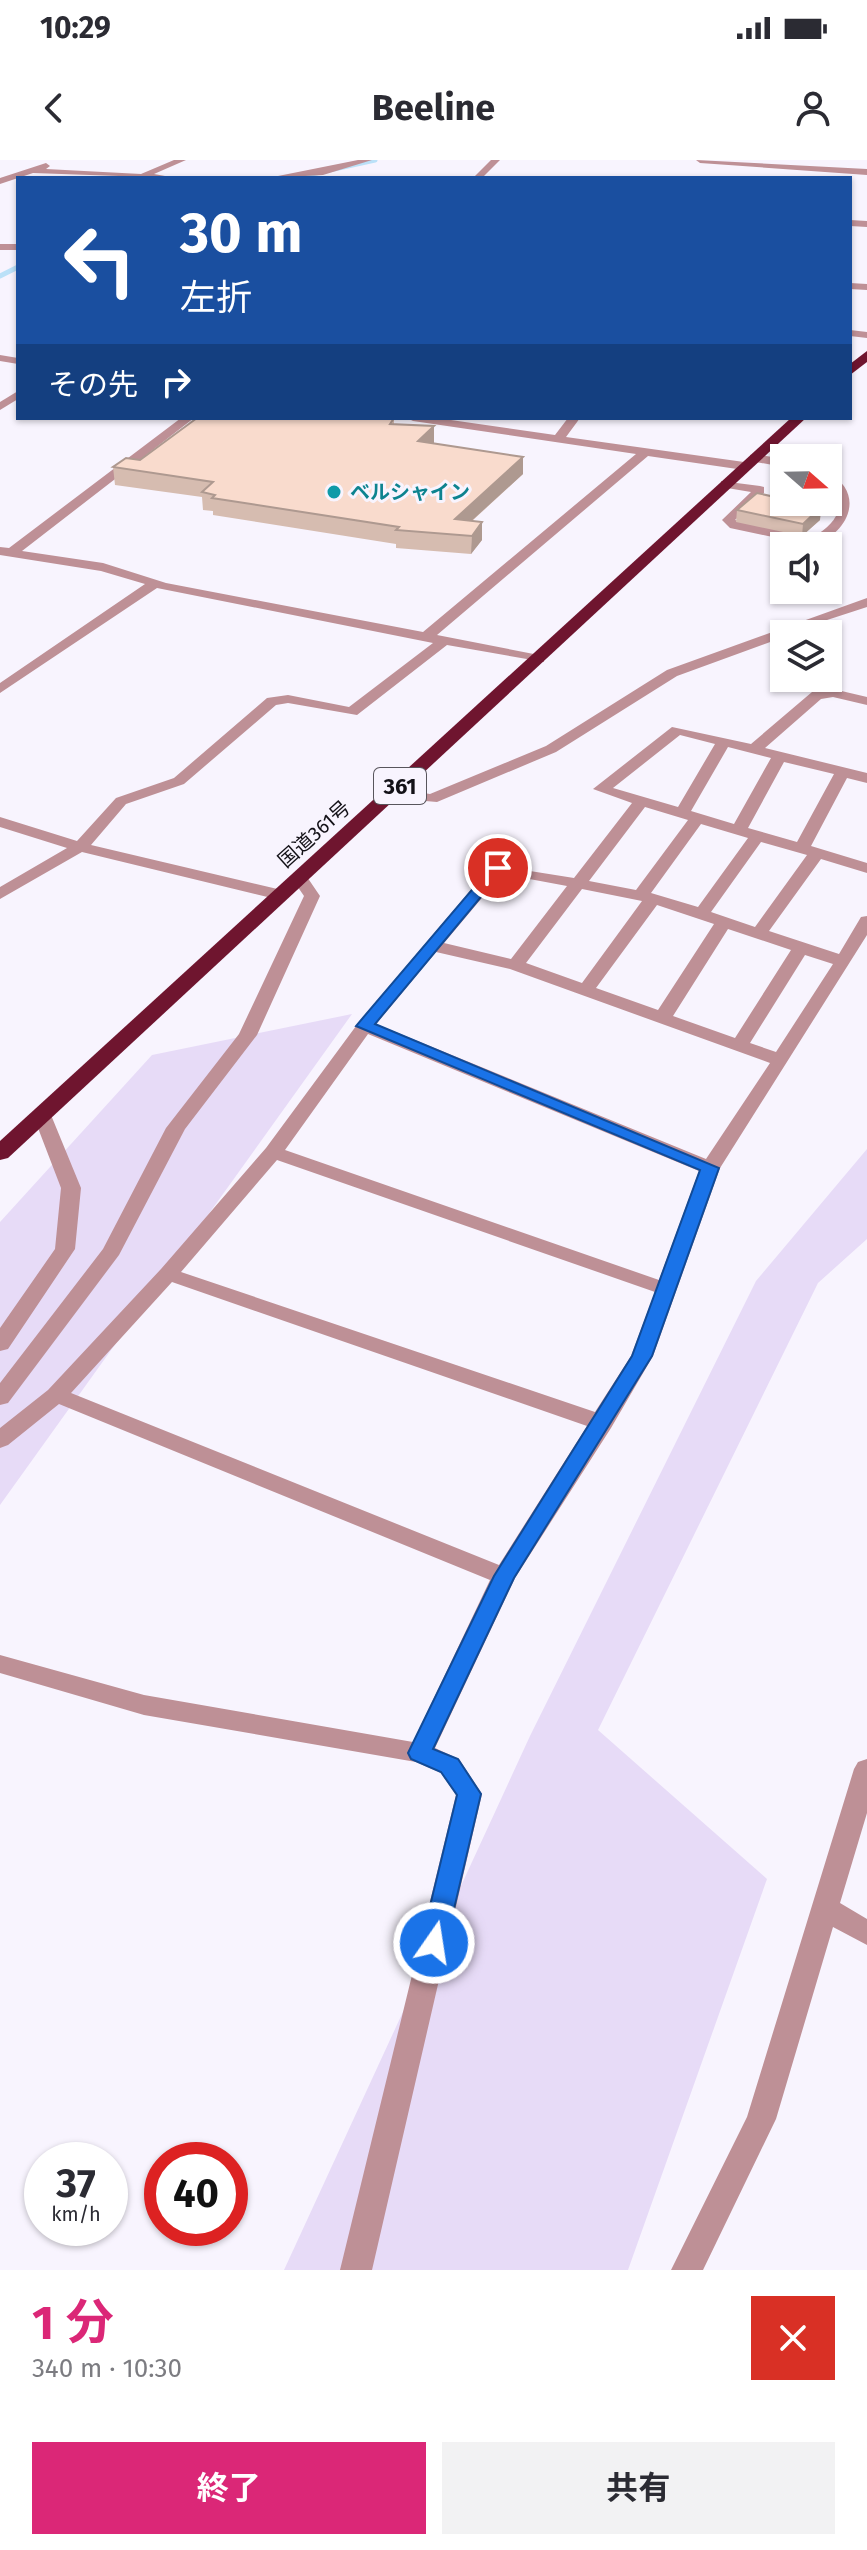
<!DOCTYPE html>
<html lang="ja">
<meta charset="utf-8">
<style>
:root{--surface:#fff;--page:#f2f2f3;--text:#2b2b33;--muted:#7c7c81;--accent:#db2777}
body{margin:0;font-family:"Fira Sans","Noto Sans JP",sans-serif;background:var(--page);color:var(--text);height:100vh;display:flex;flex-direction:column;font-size:30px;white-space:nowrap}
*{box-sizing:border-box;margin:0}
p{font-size:26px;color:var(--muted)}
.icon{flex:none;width:44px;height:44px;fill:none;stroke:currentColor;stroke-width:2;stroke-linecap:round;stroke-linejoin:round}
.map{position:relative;height:2110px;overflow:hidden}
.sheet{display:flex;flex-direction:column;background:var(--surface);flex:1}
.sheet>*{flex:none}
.guide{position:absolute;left:16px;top:16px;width:836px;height:244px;border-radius:0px;box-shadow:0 2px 6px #0004;background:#1a4fa0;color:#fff;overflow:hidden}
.needle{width:52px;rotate:110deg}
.tools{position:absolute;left:770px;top:284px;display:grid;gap:16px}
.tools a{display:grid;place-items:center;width:72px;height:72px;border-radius:0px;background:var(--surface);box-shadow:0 2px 6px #0004;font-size:40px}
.speed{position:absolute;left:24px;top:1982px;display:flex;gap:16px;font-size:40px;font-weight:700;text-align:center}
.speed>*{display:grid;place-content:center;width:104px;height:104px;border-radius:50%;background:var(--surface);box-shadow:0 2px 6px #0004;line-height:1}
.speed small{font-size:20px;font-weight:400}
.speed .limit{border:12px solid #d22;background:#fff;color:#111}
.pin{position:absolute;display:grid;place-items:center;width:68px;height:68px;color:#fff;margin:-34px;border:4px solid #fff;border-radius:50%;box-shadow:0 2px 8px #0007}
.me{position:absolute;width:88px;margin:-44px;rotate:13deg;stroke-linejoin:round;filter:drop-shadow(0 0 6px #0008)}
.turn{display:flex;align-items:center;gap:28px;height:168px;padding:0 32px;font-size:36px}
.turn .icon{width:104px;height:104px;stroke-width:2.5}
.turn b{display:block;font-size:56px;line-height:68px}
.then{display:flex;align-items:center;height:76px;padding:0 32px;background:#0003;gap:16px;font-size:30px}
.round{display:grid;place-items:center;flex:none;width:84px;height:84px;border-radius:0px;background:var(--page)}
.head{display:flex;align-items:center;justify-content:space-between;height:136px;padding:0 32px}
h1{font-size:48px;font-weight:700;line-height:60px;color:var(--accent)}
.cta{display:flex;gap:16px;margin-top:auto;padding:16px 32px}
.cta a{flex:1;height:92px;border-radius:0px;background:var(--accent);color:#fff;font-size:32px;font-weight:700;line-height:92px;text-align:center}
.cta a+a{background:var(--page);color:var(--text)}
.status{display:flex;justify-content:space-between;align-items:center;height:56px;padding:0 40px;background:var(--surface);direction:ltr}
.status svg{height:22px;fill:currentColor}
header{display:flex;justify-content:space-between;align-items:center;height:104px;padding:0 32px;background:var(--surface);font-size:36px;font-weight:700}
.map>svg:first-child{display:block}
.green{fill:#e7dbf7}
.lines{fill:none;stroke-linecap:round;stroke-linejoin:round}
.stream{stroke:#bbe1f8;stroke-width:5}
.minor{fill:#be9096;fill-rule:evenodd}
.highway{fill:#6f152f;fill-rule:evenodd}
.wall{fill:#d6bcb0}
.shaded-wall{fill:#ae9990}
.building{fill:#f9dbcd;stroke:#ae9990;stroke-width:2}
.route{fill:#1a73e8;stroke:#114b97;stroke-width:2}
.culture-dot{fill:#0f9aa8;stroke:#f8f4fe;stroke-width:3}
.labels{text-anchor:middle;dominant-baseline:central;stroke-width:6;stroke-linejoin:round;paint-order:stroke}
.far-culture-label{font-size:20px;font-weight:bold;fill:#0d838f;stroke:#f8f4fe;text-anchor:start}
.far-street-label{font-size:20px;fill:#131117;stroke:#f8f4fe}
.shield{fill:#f8f4fe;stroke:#58555c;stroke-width:2}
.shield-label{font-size:22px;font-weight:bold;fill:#131117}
</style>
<div class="status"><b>10:29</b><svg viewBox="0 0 49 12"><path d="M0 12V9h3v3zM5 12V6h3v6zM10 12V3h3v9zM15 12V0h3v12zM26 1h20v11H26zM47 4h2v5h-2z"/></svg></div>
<header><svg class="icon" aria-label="back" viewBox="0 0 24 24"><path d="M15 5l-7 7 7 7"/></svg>Beeline<svg class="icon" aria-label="person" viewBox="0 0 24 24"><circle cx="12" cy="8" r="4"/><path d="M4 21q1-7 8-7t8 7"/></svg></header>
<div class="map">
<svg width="867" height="2110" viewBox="0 0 867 2110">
<rect width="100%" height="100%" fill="#f8f4fe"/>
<g class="green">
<path d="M352,854L0,1345V1062L152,895Z"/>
<path d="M867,989V1079L818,1123L598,1570L767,1719L628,2110H284L530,1576L756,1121Z"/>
</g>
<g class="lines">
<g class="stream">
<path d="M293,18L375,0"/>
<path d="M0,116L18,107"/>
</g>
<g class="minor">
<path d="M174,0H186L154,14L176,18L33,13L0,24V18L46,3L50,6L46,9L141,14Z"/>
<path d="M358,0H372L323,15L268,18Z"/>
<path d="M491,0H500L482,18H473Z"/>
<path d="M696,0L867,9V15L700,3Z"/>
<path d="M850,60L867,61V67L850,66Z"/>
<rect x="0" y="84" width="18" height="6"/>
<path d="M850,123L867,124V130L850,129Z"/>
<path d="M850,170L867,172V178L850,176Z"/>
<path d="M0,195L18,198V204L0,201Z"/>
<path d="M18,231V239L0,250V242Z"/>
<path d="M181,258H194L22,391L103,403L166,423L423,472L636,294L413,261L407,258H437L555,275L568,258H580L566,277L744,302L750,306L744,310L648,296L437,475L544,496V502L447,485L357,555L288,543L276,545L184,624L126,644L91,685L286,731V739L280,740L82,692L0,739V727L67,688L0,667V657L77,681L116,638L174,618L267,538L288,535L349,547L433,483L157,428L0,533V523L145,424L101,411L0,395V387L9,388Z"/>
<path d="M754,294L784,299V307L750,301V295Z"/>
<path d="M828,313C867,333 848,376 811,385L730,368L722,360L751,332L721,327V321L760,326L764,327V333L735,360L814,376C836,365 850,342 828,323Z"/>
<path d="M867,438V447L784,474V477L677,516L556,592L437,642L391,638L383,633L391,628L430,634L546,586L667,510Z"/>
<path d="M833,529L867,537V545L833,537L821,539L765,588L867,613V623L847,618L811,686L867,703V713L821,699L769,771L839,794L861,757L867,756V775L720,1008L653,1196L611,1268L515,1418L435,1588L459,1599L482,1634L372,2110H340L456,1635L441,1613L416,1602L144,1555L0,1513V1495L144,1535L413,1582L490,1420L59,1244L8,1285L0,1288V1268L48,1230L161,1109L266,988L359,862L492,705L574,718L632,643L593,629L672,567L751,584L812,532ZM680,575L715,584L678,647L613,628ZM728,587L771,598L734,664L691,651ZM784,602L834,614L797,682L748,668ZM645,647L688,660L636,730L589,721ZM701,664L748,678L698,747L651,733ZM761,682L807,695L755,767L711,752ZM502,714L567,726L511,799L444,783ZM582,729L642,741L582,823L526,803ZM657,745L714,764L658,850L596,828ZM728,769L791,790L735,878L673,856ZM436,792L510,809L770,903L706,999L376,864ZM805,795L833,804L776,892L750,883ZM368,874L699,1011L659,1120L285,990ZM277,1000L655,1132L631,1196L595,1252L181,1112ZM172,1122L587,1266L499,1405L71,1233Z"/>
<path d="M299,712L305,714L320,736L257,875L185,969L119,1095L8,1243L0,1245V1223L103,1089L166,968L239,874L304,736L291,717Z"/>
<path d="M42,949L51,955L81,1028L75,1089L8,1189L0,1191V1168L55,1089L61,1028L33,955Z"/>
<path d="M867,1599V1653L840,1743L867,1759V1785L833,1767L776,1959L703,2110H671L747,1957L854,1609L858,1602Z"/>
</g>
<g class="highway">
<path d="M867,191V202L850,215V204Z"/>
<path d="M791,258H806L8,998L0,1000V981Z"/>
</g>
</g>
<g class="wall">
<path d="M394,258V264L434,283L433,284L523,314L472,361L482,362V380L471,394L396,388V384L213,355V351L203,350L202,337L115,325L113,307L140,300Z"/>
<path d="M821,347L820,360L802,376L736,362L737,350Z"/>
</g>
<g class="shaded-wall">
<path d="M434,266V283L418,298V281Z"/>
<path d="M523,297V314L456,375L455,359Z"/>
<path d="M821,347L820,360L802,376L803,364Z"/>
<path d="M482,362V380L471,394L472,376Z"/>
</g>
<g class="building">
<path d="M197,258H394L390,264L434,266L418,281L523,297L455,359L482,362L472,376L396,370L399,367L212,338L215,335L202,332L213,322L113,307L126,298L140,300Z"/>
<path d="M757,333L784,339V342H797L821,347L803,364L737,350Z"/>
</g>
<path class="route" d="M493,705L505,708L375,864L719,1008L652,1196L514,1418L433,1589L458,1599L481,1634L446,1783L443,1790L434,1793L425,1790L421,1783L457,1635L441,1612L411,1599L408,1593L494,1416L632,1196L700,1010L356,866Z"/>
<circle class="culture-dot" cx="334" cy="332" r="8"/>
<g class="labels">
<g class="far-culture-label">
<text x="350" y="332">ベルシャイン</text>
</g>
<g class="far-street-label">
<text transform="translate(314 674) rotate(-42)">国道361号</text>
</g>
<rect class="shield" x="374" y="608" width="52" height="36" rx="6"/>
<g class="shield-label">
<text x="400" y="626">361</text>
</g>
</g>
</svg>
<div class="tools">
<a><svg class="needle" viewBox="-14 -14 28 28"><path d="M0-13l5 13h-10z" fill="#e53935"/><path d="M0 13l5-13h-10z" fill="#7c7c81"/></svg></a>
<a><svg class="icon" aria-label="sound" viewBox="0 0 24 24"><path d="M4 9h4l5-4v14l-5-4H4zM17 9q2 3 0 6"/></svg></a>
<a><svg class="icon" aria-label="layers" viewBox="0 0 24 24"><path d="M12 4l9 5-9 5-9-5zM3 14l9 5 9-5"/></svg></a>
</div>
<div class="speed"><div>37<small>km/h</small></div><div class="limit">40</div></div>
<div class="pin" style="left:498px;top:708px;background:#d93025"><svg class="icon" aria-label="arrive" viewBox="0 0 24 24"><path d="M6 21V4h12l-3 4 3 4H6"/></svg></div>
<svg class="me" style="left:434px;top:1783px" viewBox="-20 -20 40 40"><circle r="17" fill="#1a73e8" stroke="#fff" stroke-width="3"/><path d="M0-11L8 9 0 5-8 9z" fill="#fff"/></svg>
<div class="guide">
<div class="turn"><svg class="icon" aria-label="left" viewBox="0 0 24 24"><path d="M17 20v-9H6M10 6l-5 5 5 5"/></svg><div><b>30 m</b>左折</div></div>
<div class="then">その先<svg class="icon" aria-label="right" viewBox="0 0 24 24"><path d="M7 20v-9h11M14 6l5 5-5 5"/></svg></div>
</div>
</div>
<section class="sheet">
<div class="head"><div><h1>1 分</h1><p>340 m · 10:30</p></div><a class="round" style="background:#d93025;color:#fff"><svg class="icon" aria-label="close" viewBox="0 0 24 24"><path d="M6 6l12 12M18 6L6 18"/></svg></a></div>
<div class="cta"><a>終了</a><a>共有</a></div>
</section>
